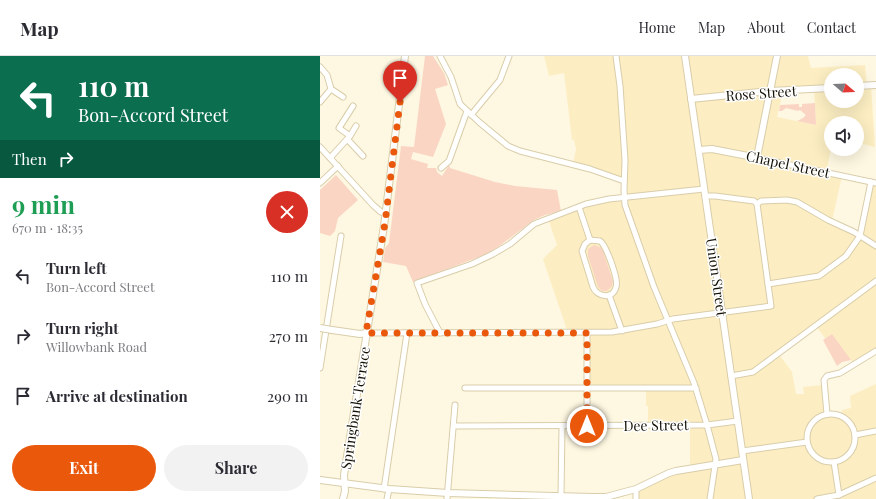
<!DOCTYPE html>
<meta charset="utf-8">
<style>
:root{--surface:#fff;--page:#f2f2f3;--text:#2b2b33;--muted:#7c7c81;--line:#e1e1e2;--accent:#ea580c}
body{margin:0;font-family:"Playfair Display",serif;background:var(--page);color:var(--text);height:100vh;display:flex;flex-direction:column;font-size:15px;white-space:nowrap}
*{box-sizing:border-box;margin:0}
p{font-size:13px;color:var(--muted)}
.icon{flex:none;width:22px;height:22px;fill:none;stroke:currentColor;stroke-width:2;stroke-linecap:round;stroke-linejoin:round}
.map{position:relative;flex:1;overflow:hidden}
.details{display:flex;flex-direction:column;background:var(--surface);width:320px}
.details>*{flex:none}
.hud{background:#0b6e4f;color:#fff;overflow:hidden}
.needle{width:26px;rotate:109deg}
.fabs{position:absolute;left:504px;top:12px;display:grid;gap:8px}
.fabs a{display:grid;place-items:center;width:40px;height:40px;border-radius:50%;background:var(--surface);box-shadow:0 4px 16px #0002;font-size:20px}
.pin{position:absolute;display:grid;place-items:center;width:34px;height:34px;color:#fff;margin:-41px -17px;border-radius:50% 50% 50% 0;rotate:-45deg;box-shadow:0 0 4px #0007}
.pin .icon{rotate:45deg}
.me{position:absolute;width:44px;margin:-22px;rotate:0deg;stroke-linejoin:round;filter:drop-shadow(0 0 3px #0008)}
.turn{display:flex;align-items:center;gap:14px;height:84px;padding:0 12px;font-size:18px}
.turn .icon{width:52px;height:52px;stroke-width:2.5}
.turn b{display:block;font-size:28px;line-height:34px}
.then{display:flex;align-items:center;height:38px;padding:0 12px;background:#0003;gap:8px;font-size:15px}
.round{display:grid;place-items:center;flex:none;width:42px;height:42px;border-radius:21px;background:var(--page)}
.headline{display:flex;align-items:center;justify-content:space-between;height:68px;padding:0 12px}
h1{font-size:24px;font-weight:700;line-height:30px;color:#1e9e55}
.action{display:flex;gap:8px;margin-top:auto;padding:8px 12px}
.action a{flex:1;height:46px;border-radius:24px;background:var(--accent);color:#fff;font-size:16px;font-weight:700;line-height:46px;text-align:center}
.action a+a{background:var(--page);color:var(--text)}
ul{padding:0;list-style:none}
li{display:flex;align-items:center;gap:12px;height:60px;padding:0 12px}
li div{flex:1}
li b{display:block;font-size:15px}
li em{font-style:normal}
header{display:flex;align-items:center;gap:24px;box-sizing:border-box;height:56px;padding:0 20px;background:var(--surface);border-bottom:1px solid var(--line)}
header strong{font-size:19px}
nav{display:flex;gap:22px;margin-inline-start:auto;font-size:14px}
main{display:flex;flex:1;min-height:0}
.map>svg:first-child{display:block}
.built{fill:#fceec2;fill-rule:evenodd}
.green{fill:#fbd5c4}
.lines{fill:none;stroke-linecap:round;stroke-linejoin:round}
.minor-casing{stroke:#d9cdaa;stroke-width:7}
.tertiary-casing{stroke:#d9cdaa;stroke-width:8}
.minor{stroke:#fff;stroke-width:5}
.tertiary{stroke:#fff;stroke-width:6}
.tertiary-bridge-casing{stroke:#d9cdaa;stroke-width:8;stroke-linecap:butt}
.tertiary-bridge{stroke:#fff;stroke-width:6}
.route{stroke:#ea580c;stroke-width:7;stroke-dasharray:0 12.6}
.labels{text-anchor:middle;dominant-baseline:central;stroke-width:3;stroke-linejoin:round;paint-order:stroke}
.street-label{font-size:14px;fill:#141004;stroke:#fff}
</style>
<header>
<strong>Map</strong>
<nav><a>Home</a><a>Map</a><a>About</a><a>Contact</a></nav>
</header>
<main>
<section class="details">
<div class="hud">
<div class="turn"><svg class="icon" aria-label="left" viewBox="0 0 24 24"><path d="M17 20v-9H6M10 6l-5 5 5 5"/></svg><div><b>110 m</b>Bon-Accord Street</div></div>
<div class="then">Then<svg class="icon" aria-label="right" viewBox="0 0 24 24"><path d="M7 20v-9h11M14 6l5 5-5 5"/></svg></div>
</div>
<div class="headline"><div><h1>9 min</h1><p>670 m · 18:35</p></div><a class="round" style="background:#d93025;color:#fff"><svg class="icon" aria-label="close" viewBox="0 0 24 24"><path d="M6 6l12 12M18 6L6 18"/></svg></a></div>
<ul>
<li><svg class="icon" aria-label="left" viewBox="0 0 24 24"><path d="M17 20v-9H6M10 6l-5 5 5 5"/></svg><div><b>Turn left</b><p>Bon-Accord Street</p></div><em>110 m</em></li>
<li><svg class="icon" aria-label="right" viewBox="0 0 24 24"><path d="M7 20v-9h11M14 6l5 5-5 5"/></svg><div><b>Turn right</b><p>Willowbank Road</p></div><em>270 m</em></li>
<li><svg class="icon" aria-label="arrive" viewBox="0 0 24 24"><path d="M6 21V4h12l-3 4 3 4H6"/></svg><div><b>Arrive at destination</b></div><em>290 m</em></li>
</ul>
<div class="action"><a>Exit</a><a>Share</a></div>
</section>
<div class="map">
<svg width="556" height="443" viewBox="0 0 556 443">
<rect width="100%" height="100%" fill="#fef8e2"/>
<path class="built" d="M224,0H488L491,12L545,9L547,30H551L555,91L543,88L537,89V67H511V93L506,117L522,120L512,165L541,179L551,126L556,127V295L534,308L531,304L512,291L495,269L458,297L472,316L476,338H484L483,331L503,329L508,358H516L522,360V354L531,352L530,340L556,328V443H316V433L349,417L370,412V371H328V350H326V332H267V277L247,274L223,203L237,189L228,162L259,151L304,142L305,126L253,108L256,93L254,84H252L244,17L229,20ZM511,19H537V45H511ZM494,33L496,69L457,61L463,36Z"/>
<g class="green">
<path d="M105,0H113L124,17L128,29L115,33L126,68L113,101L93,96L91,103L108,108L107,112H116L117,116L122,120L129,109L130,112L175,126L195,130L237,134L241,155L225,159L214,164L178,191L164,199L93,226L86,210L63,206L65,192L69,187L81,90L94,91Z"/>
<path d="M495,47L496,69L477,65L483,62L486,59L480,54L478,55L466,52L462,55H459L460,49L479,48V51H482V48Z"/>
<path d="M16,119L38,144L18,162L15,175L10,180L0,177V134Z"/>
<path d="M274,189L282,192L293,225L292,230L287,235H282L278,231L268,200V193Z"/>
<path d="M512,278L531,304L522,306L517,310L503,284Z"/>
</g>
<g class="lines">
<g class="minor-casing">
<g id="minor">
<path d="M120,0L131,21L140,48L159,66L188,90L200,95L270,113L304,125"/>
<path d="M296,0L300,30L305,104L304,134L305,149L334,231L374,327L387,369L396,403L390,443"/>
<path d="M0,11L7,19L11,33L23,41"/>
<path d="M0,46L11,33"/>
<path d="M151,59L180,24L189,0"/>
<path d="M30,80L36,70"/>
<path d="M28,84L43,100"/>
<path d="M0,91L53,149L61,156L66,157"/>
<path d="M433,101L556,127"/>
<path d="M10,102L30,80L19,72L33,50"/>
<path d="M121,112L129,105L147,55"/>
<path d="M0,127L18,110"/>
<path d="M386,140H395L434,145L437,148"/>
<path d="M437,148L441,145L467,144L477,146L508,164L534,176L556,190"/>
<path d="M259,151L270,184"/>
<path d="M270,184L280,185C286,189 299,224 296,231C293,244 277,241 273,231L262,195L265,188Z"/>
<path d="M448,228L499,220L526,200L540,180L551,126"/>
<path d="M289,239L302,275"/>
<path d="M46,277L292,276L337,268L353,263L451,250L437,148"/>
<path d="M120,277L105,248L97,227L152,208L173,198L190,188L214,168L266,148L289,143L384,133"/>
<path d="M0,312L21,180"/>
<path d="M411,320L433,316L556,225"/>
<path d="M145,332H376"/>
<path d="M507,358L504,324L507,320L520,317L556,295"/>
<circle cx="511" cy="382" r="24"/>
<path d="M134,370L387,369L418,365"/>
<path d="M267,370V277"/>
<path d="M535,379L556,375"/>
<path d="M422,395L487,386"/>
<path d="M514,406L519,439"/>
<path d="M64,433L87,277"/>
<path d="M241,440L242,370"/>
<path d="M67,443L69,433"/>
<path d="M127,443L135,349"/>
<path d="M316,443V433"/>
<path d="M497,443L519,439L556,422"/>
</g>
</g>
<g class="tertiary-casing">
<g id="tertiary">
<path d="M365,0L429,443"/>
<path d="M537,30L556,29"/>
<path d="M371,43L450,35L511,32"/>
<path d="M379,94L392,93L433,101L438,96L457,0"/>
<path d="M12,274L40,278L46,277"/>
<path d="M0,424L69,433L128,437L272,441H286L316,433L349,417L356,415L423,404"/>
<path d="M23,443L25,435L24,419L64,170L85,0"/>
</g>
</g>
<use href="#minor" class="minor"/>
<use href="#tertiary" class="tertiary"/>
<g class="tertiary-bridge-casing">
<path id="tertiary-bridge" d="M0,272L12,274"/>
</g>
<use href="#tertiary-bridge" class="tertiary-bridge"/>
</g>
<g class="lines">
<path class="route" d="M80,46L65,167L46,277H267V370"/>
</g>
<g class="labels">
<g class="street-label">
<text transform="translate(441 37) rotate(-4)">Rose Street</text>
<text transform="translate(468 108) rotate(12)">Chapel Street</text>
<text transform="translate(397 221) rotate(82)">Union Street</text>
<text transform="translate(35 352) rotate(-81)">Springbank Terrace</text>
<text transform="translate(336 369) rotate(-1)">Dee Street</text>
</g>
</g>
</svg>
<div class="fabs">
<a><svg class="needle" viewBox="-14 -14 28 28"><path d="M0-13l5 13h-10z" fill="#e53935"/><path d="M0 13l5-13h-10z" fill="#7c7c81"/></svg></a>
<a><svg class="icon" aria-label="sound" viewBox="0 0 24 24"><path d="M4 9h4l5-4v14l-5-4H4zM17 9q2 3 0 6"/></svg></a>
</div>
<div class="pin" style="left:80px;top:46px;background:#d93025"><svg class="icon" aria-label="arrive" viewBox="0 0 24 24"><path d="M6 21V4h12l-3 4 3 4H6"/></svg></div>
<svg class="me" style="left:267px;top:370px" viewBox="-20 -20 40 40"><circle r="17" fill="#ea580c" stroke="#fff" stroke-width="3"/><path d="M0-11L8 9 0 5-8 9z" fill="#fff"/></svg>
</div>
</main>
